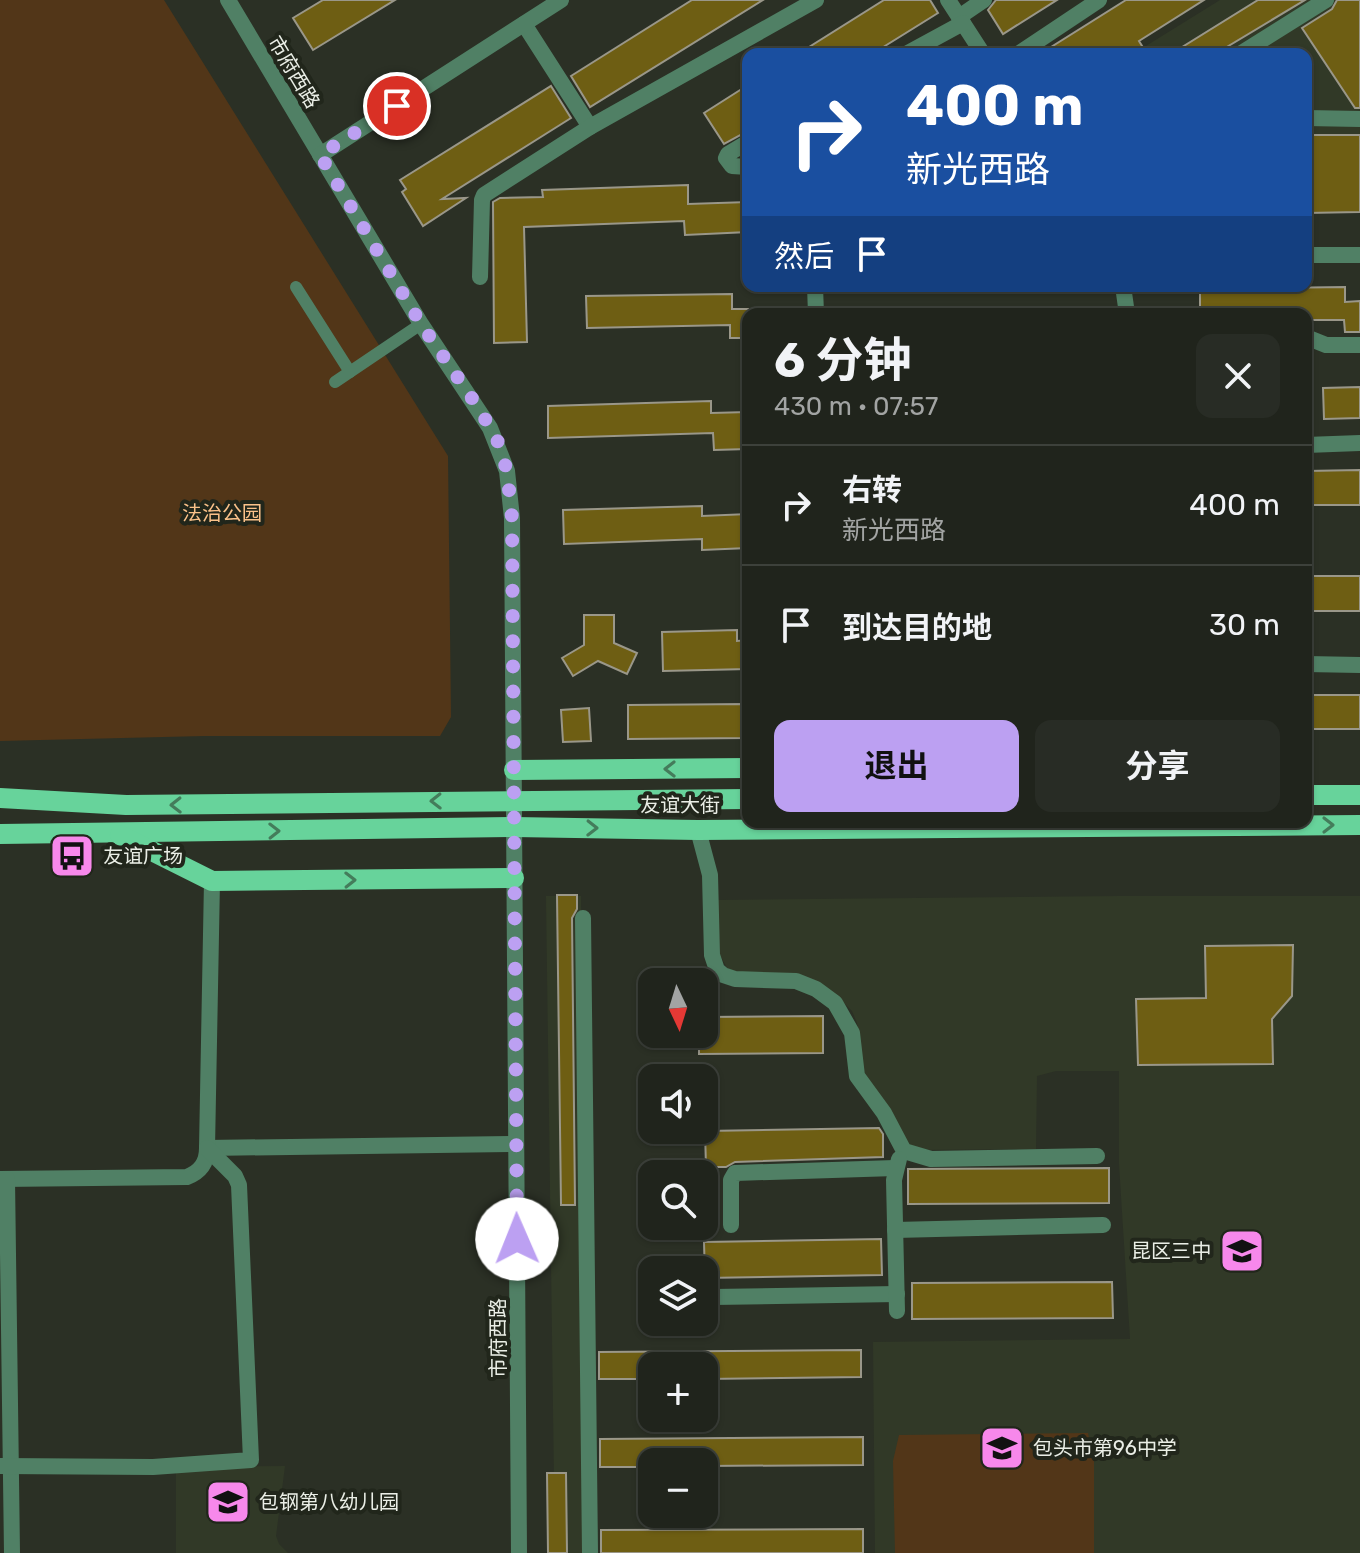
<!DOCTYPE html>
<html lang="zh">
<meta charset="utf-8">
<style>
:root{--surface:#20241c;--page:#282c25;--text:#f1f3f6;--muted:#a2a4a3;--line:#3d413b;--accent:#bca0f2}
body{margin:0;font-family:Rubik,"Noto Sans SC",sans-serif;background:var(--page);color:var(--text);height:100vh;display:flex;flex-direction:column;font-size:30px;white-space:nowrap}
*{box-sizing:border-box;margin:0}
p{font-size:26px;color:var(--muted)}
.icon{flex:none;width:44px;height:44px;fill:none;stroke:currentColor;stroke-width:2;stroke-linecap:round;stroke-linejoin:round}
.map{position:relative;flex:1;overflow:hidden}
.panel{position:absolute;left:742px;top:308px;width:570px;height:520px;display:flex;flex-direction:column;background:var(--surface);border-radius:16px;box-shadow:0 2px 6px #0004,0 0 0 2px var(--line)}
.panel>*{flex:none}
.top-card{position:absolute;left:742px;top:48px;width:570px;height:244px;border-radius:16px;box-shadow:0 2px 6px #0004,0 0 0 2px var(--line);background:#1a4fa0;color:#fff;overflow:hidden}
.needle{width:52px;rotate:176deg}
.tools{position:absolute;left:638px;top:968px;display:grid;gap:16px}
.tools a{display:grid;place-items:center;width:80px;height:80px;border-radius:16px;background:var(--surface);box-shadow:0 2px 6px #0004,0 0 0 2px var(--line);font-size:40px}
.pin{position:absolute;display:grid;place-items:center;width:68px;height:68px;color:#fff;margin:-34px;border:4px solid #fff;border-radius:50%;box-shadow:0 2px 8px #0007}
.me{position:absolute;width:88px;margin:-44px;rotate:359deg;stroke-linejoin:round;filter:drop-shadow(0 0 6px #0008)}
.turn{display:flex;align-items:center;gap:28px;height:168px;padding:0 32px;font-size:36px}
.turn .icon{width:104px;height:104px;stroke-width:2.5}
.turn b{display:block;font-size:56px;line-height:68px}
.then{display:flex;align-items:center;height:76px;padding:0 32px;background:#0003;gap:16px;font-size:30px}
.round{display:grid;place-items:center;flex:none;width:84px;height:84px;border-radius:16px;background:var(--page)}
.summary{display:flex;align-items:center;justify-content:space-between;height:136px;padding:0 32px}
h1{font-size:48px;font-weight:700;line-height:60px}
.button{display:flex;gap:16px;margin-top:auto;padding:16px 32px}
.button a{flex:1;height:92px;border-radius:16px;background:var(--accent);color:#111;font-size:32px;font-weight:700;line-height:92px;text-align:center}
.button a+a{background:var(--page);color:var(--text)}
ul{padding:0;list-style:none}
li{display:flex;align-items:center;gap:24px;height:120px;padding:0 32px;border-top:2px solid var(--line)}
li div{flex:1}
li b{display:block;font-size:30px}
li em{font-style:normal}
.map>svg:first-child{display:block}
.built{fill:#313927}
.green{fill:#523618}
.building{fill:#6e5e13;stroke:#9a9789;stroke-width:2}
.lines{fill:none;stroke-linecap:round;stroke-linejoin:round}
.service{stroke:#508065;stroke-width:12}
.minor{stroke:#508065;stroke-width:16}
.tertiary{stroke:#508065;stroke-width:16}
.primary{stroke:#67d39b;stroke-width:20}
.oneway{stroke:#447c5b}
.route{stroke:#bca0f2;stroke-width:14;stroke-dasharray:0 25.2}
.labels{text-anchor:middle;dominant-baseline:central;stroke-width:8;stroke-linejoin:round;paint-order:stroke}
.street-label{font-size:20px;fill:#eaeee6;stroke:#21261b}
.park-label{font-size:20px;fill:#fac189;stroke:#21261b}
.poi-label{font-size:20px;fill:#eaeee6;stroke:#21261b;text-anchor:start}
</style>
<div class="map">
<svg width="1360" height="1553" viewBox="0 0 1360 1553">
<rect width="100%" height="100%" fill="#2b3025"/>
<g class="built">
<path d="M1220,0H1360V159H1306V54H1133Z"/>
<path d="M546,896H581L587,1553H555Z"/>
<path d="M1120,896H1360V1553H875L873,1342L1130,1339L1119,1164V1071H1056L1037,1076L1036,1149L907,1150L865,1082L857,1023L852,1011L835,994L735,973L727,968L720,955L717,900Z"/>
<path d="M285,1466L276,1536L279,1544L288,1553H176V1467Z"/>
</g>
<g class="green">
<path d="M0,0H164L448,456L451,717L440,736H204L0,741Z"/>
<path d="M1088,1433L1094,1460V1553H895L893,1461L899,1435Z"/>
</g>
<g class="building">
<path d="M323,0H395L313,50L293,18Z"/>
<path d="M692,0H763L590,107L571,76Z"/>
<path d="M884,0H930L938,13L872,54H798Z"/>
<path d="M996,0H1057L1003,34L988,10Z"/>
<path d="M1126,0H1204L1139,41L1147,54H1040Z"/>
<path d="M1258,0H1305L1215,54H1171Z"/>
<path d="M1337,0H1360V108H1355L1302,28L1332,9Z"/>
<path d="M748,85V131L724,144L704,113Z"/>
<path d="M551,86L571,118L442,199L466,198L423,226L402,192L406,189L400,180Z"/>
<path d="M1306,135H1360V212L1306,213Z"/>
<path d="M688,185V204L748,202V232L685,235L684,221L524,227L527,342L494,343L493,202L500,198L543,197L542,190Z"/>
<path d="M1345,287V302L1360,301V332H1345L1344,320H1306V314H1200V289Z"/>
<path d="M732,294V309H748V338H730V325L587,328L586,296Z"/>
<path d="M1360,387V418L1324,419L1323,388Z"/>
<path d="M711,401V413L748,412V449L714,450L713,433L548,438V406Z"/>
<path d="M1360,470V505H1306V471Z"/>
<path d="M702,506V516L748,514V548L702,550V539L564,544L563,510Z"/>
<rect x="1306" y="576" width="54" height="35"/>
<path d="M584,615H614V643L637,653L627,674L598,661L573,676L562,658L584,645Z"/>
<path d="M737,630V641L748,640V669L663,671L662,632Z"/>
<rect x="1306" y="695" width="54" height="34"/>
<path d="M748,704V738L628,739V705Z"/>
<path d="M589,708L591,741L563,742L561,710Z"/>
<path d="M557,895H577V909L572,918L575,1205H561Z"/>
<path d="M1293,945L1292,996L1272,1019L1273,1064L1138,1065L1136,999L1206,998L1205,946Z"/>
<path d="M823,1016V1053L699,1054V1034H704V1017Z"/>
<path d="M879,1128L883,1134V1157L735,1162L726,1167H706L705,1131Z"/>
<path d="M1109,1168V1203L908,1204V1169Z"/>
<path d="M881,1239L882,1275L705,1278L704,1242Z"/>
<path d="M1112,1282L1113,1318L912,1319V1283Z"/>
<path d="M861,1350V1377L704,1379V1366H652V1379H599V1352Z"/>
<path d="M863,1437V1465L704,1466V1462H652V1467H600V1439Z"/>
<path d="M547,1473H566L567,1553H548Z"/>
<path d="M863,1529V1553H601V1530Z"/>
</g>
<g class="lines">
<g class="service">
<path d="M296,287L350,372"/>
<path d="M335,382L421,324"/>
</g>
<g class="minor">
<path d="M948,0L983,54"/>
<path d="M959,17L984,0"/>
<path d="M524,24L590,127"/>
<path d="M906,54L963,23"/>
<path d="M1018,54L1099,0"/>
<path d="M1240,54L1326,0"/>
<path d="M1306,118L1360,119"/>
<path d="M748,142L728,154L726,158L732,166L748,167"/>
<path d="M1306,255H1360"/>
<path d="M480,277L482,200L484,195L590,127L816,0"/>
<path d="M815,286L816,314"/>
<path d="M1123,286L1127,314"/>
<path d="M1306,337L1326,345H1360"/>
<path d="M1306,445L1360,443"/>
<path d="M1306,664L1360,665"/>
<path d="M698,830L710,875L712,955L717,970L723,975L735,979L796,981L816,989L835,1003L852,1033L857,1076L884,1113L904,1151L931,1159L1097,1156"/>
<path d="M583,918L590,1553"/>
<path d="M207,1148L516,1144"/>
<path d="M0,1179L187,1177C200,1172 207,1163 207,1148L212,881"/>
<path d="M7,1179L12,1553"/>
<path d="M731,1225V1180L735,1173L895,1168"/>
<path d="M895,1230L1103,1225"/>
<path d="M713,1297L897,1294"/>
<path d="M897,1311L894,1180L899,1159"/>
<path d="M0,1466L153,1467L251,1460L239,1185L235,1176L207,1148"/>
</g>
<g class="tertiary">
<path d="M228,0L421,324L490,428L507,471L512,518L519,1553"/>
<path d="M320,155L561,0"/>
</g>
<g class="primary">
<path d="M514,770L748,768"/>
<path d="M1306,795H1360"/>
<path d="M0,798L126,805L748,799"/>
<path d="M0,834L514,827L698,830L1360,825"/>
<path d="M120,835L212,881L514,878"/>
</g>
</g>
<defs><path id="oneway-chevron" d="M-2-3.5L2.5 0L-2 3.5" fill="none" stroke-width="1.6" stroke-linecap="round" stroke-linejoin="round" transform="scale(2)"/></defs>
<g class="oneway">
<use href="#oneway-chevron" transform="translate(670 769) rotate(180)"/>
<use href="#oneway-chevron" transform="translate(436 801) rotate(179)"/>
<use href="#oneway-chevron" transform="translate(176 805) rotate(179)"/>
<use href="#oneway-chevron" transform="translate(1328 825)"/>
<use href="#oneway-chevron" transform="translate(592 828) rotate(1)"/>
<use href="#oneway-chevron" transform="translate(274 831) rotate(-1)"/>
<use href="#oneway-chevron" transform="translate(350 880) rotate(-1)"/>
</g>
<g class="lines">
<path class="route" d="M397,106L320,155L421,324L480,410L498,442L507,471L512,518L517,1239"/>
</g>
<defs>
<g id="bus-square" transform="scale(2.3)"><rect x="-9" y="-9" width="18" height="18" rx="4" fill="#f788eb" stroke="#21261b"/><path d="M-5-6H5V4H4V6H2V4H-2V6H-4V4H-5ZM-3.5-4V0h7V-4ZM-3.5 1.2v1.5H-2V1.2ZM2 1.2v1.5H3.5V1.2Z" fill="#111"/></g>
<g id="school-square" transform="scale(2.3)"><rect x="-9" y="-9" width="18" height="18" rx="4" fill="#f788eb" stroke="#21261b"/><path d="M0-5L7-2L0 1L-7-2ZM-4 1L0 2.5L4 1V4Q0 6-4 4Z" fill="#111"/></g>
</defs>
<g fill-rule="evenodd">
<use href="#bus-square" x="72" y="856"/>
<use href="#school-square" x="1242" y="1251"/>
<use href="#school-square" x="1002" y="1448"/>
<use href="#school-square" x="228" y="1502"/>
</g>
<g class="labels">
<g class="street-label">
<text transform="translate(294 72) rotate(59)">市府西路</text>
<text x="680" y="805">友谊大街</text>
<text transform="translate(498 1338) rotate(-90)">市府西路</text>
</g>
<g class="park-label">
<text x="222" y="513">法治公园</text>
</g>
<g class="poi-label">
<text x="103" y="856">友谊广场</text>
<text x="1211" y="1251" text-anchor="end">昆区三中</text>
<text x="1033" y="1448">包头市第96中学</text>
<text x="259" y="1502">包钢第八幼儿园</text>
</g>
</g>
</svg>
<div class="tools">
<a><svg class="needle" viewBox="-14 -14 28 28"><path d="M0-13l5 13h-10z" fill="#e53935"/><path d="M0 13l5-13h-10z" fill="#a2a4a3"/></svg></a>
<a><svg class="icon" aria-label="sound" viewBox="0 0 24 24"><path d="M4 9h4l5-4v14l-5-4H4zM17 9q2 3 0 6"/></svg></a>
<a><svg class="icon" aria-label="search" viewBox="0 0 24 24"><circle cx="10" cy="10" r="6"/><path d="M15 15l6 6"/></svg></a>
<a><svg class="icon" aria-label="layers" viewBox="0 0 24 24"><path d="M12 4l9 5-9 5-9-5zM3 14l9 5 9-5"/></svg></a>
<a>+</a>
<a>−</a>
</div>
<div class="pin" style="left:397px;top:106px;background:#d93025"><svg class="icon" aria-label="arrive" viewBox="0 0 24 24"><path d="M6 21V4h12l-3 4 3 4H6"/></svg></div>
<svg class="me" style="left:517px;top:1239px" viewBox="-20 -20 40 40"><circle r="19" fill="#fff"/><path d="M0-13L10 11 0 6-10 11z" fill="#bca0f2"/></svg>
<div class="top-card">
<div class="turn"><svg class="icon" aria-label="right" viewBox="0 0 24 24"><path d="M7 20v-9h11M14 6l5 5-5 5"/></svg><div><b>400 m</b>新光西路</div></div>
<div class="then">然后<svg class="icon" aria-label="arrive" viewBox="0 0 24 24"><path d="M6 21V4h12l-3 4 3 4H6"/></svg></div>
</div>
<section class="panel">
<div class="summary"><div><h1>6 分钟</h1><p>430 m · 07:57</p></div><a class="round"><svg class="icon" aria-label="close" viewBox="0 0 24 24"><path d="M6 6l12 12M18 6L6 18"/></svg></a></div>
<ul>
<li><svg class="icon" aria-label="right" viewBox="0 0 24 24"><path d="M7 20v-9h11M14 6l5 5-5 5"/></svg><div><b>右转</b><p>新光西路</p></div><em>400 m</em></li>
<li><svg class="icon" aria-label="arrive" viewBox="0 0 24 24"><path d="M6 21V4h12l-3 4 3 4H6"/></svg><div><b>到达目的地</b></div><em>30 m</em></li>
</ul>
<div class="button"><a>退出</a><a>分享</a></div>
</section>
</div>
